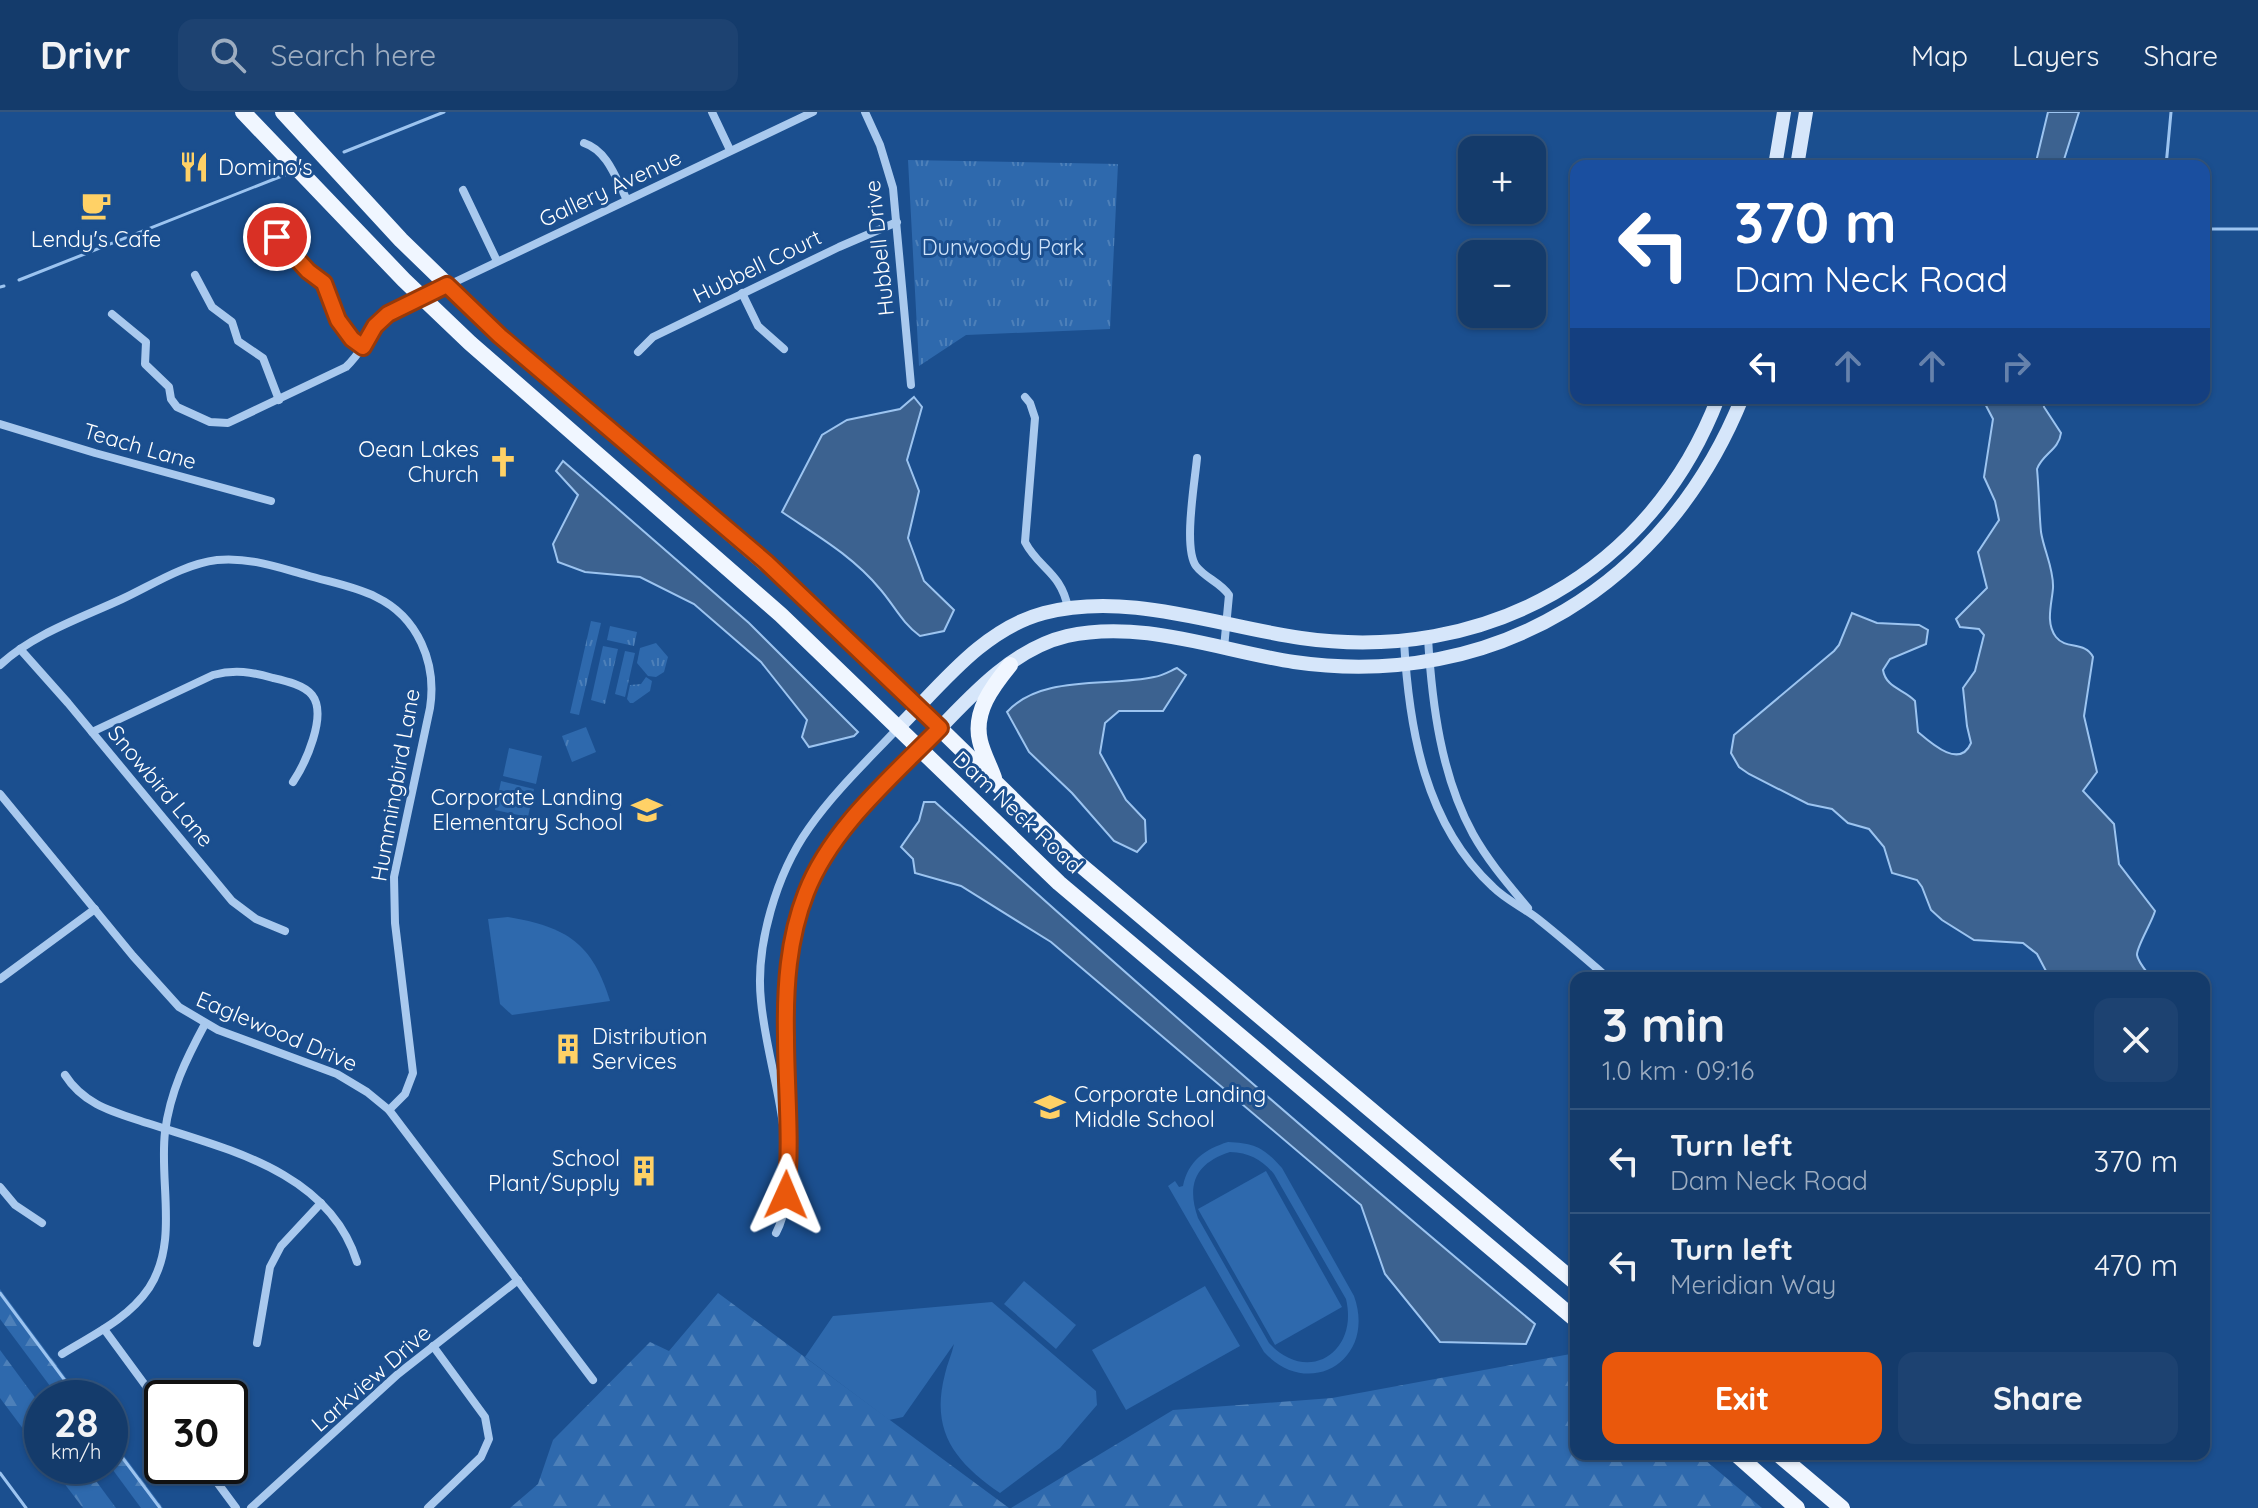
<!DOCTYPE html>
<meta charset="utf-8">
<style>
:root{--surface:#143b6b;--page:#1d4271;--text:#f1f3f6;--muted:#9dadc1;--line:#33557e;--accent:#ea580c}
body{margin:0;font-family:Quicksand,sans-serif;background:var(--page);color:var(--text);height:100vh;display:flex;flex-direction:column;font-size:30px;white-space:nowrap}
*{box-sizing:border-box;margin:0}
p{font-size:26px;color:var(--muted)}
.icon{flex:none;width:44px;height:44px;fill:none;stroke:currentColor;stroke-width:2;stroke-linecap:round;stroke-linejoin:round}
.map{position:relative;flex:1;overflow:hidden}
.panel{position:absolute;left:1570px;top:860px;width:640px;height:488px;display:flex;flex-direction:column;background:var(--surface);border-radius:16px;box-shadow:0 2px 6px #0004,0 0 0 2px var(--line)}
.panel>*{flex:none}
.guide{position:absolute;left:1570px;top:48px;width:640px;height:244px;border-radius:16px;box-shadow:0 2px 6px #0004,0 0 0 2px var(--line);background:#1a4fa0;color:#fff;overflow:hidden}
.fabs{position:absolute;left:1458px;top:24px;display:grid;gap:16px}
.fabs a{display:grid;place-items:center;width:88px;height:88px;border-radius:16px;background:var(--surface);box-shadow:0 2px 6px #0004,0 0 0 2px var(--line);font-size:40px}
.speed{position:absolute;left:24px;top:1268px;display:flex;gap:16px;font-size:40px;font-weight:700;text-align:center}
.speed>*{display:grid;place-content:center;width:104px;height:104px;border-radius:50%;background:var(--surface);box-shadow:0 2px 6px #0004,0 0 0 2px var(--line);line-height:1}
.speed small{font-size:20px;font-weight:400}
.speed .limit{border:4px solid #111;border-radius:12px;background:#fff;color:#111}
.pin{position:absolute;display:grid;place-items:center;width:68px;height:68px;color:#fff;margin:-34px;border:4px solid #fff;border-radius:50%;box-shadow:0 2px 8px #0007}
.me{position:absolute;width:88px;margin:-44px;rotate:1deg;stroke-linejoin:round;filter:drop-shadow(0 0 6px #0008)}
.turn{display:flex;align-items:center;gap:28px;height:168px;padding:0 32px;font-size:36px}
.turn .icon{width:104px;height:104px;stroke-width:2.5}
.turn b{display:block;font-size:56px;line-height:68px}
.lanes{display:flex;align-items:center;height:76px;padding:0 32px;background:#0003;justify-content:center;gap:40px;direction:ltr}
.lanes .off{opacity:.35}
.round{display:grid;place-items:center;flex:none;width:84px;height:84px;border-radius:16px;background:var(--page)}
.head{display:flex;align-items:center;justify-content:space-between;height:136px;padding:0 32px}
h1{font-size:48px;font-weight:700;line-height:60px}
.action{display:flex;gap:16px;margin-top:auto;padding:16px 32px}
.action a{flex:1;height:92px;border-radius:16px;background:var(--accent);color:#fff;font-size:32px;font-weight:700;line-height:92px;text-align:center}
.action a+a{background:var(--page);color:var(--text)}
ul{padding:0;list-style:none}
li{display:flex;align-items:center;gap:24px;height:104px;padding:0 32px;border-top:2px solid var(--line)}
li div{flex:1}
li b{display:block;font-size:30px}
li em{font-style:normal}
header{display:flex;align-items:center;gap:48px;box-sizing:border-box;height:112px;padding:0 40px;background:var(--surface);border-bottom:2px solid var(--line)}
header strong{font-size:38px}
nav{display:flex;gap:44px;margin-inline-start:auto;font-size:28px}
.search{width:560px;height:72px;background:var(--page);display:flex;align-items:center;gap:20px;box-sizing:border-box;padding:0 28px;border-radius:16px;color:var(--muted);font-size:30px}
.map>svg:first-child{display:block}
.grass{fill:#2e69ad;fill-rule:evenodd}
.forest{fill:url(#forest-firs)}
.park{fill:url(#park-tufts)}
.water{fill:#3c6290;stroke:#9cc4f0;stroke-width:2}
.lines{fill:none;stroke-linecap:round;stroke-linejoin:round}
.stream{stroke:#9cc4f0;stroke-width:3}
.street{stroke:#a9c9ee;stroke-width:8}
.secondary{stroke:#d6e6fa;stroke-width:14}
.primary{stroke:#f0f6ff;stroke-width:16}
.route-casing{stroke:#983908;stroke-width:20}
.route{stroke:#ea580c;stroke-width:14}
.labels{text-anchor:middle;dominant-baseline:central;stroke-width:6;stroke-linejoin:round;paint-order:stroke}
.poi-label{font-size:22px;fill:#fff;stroke:#1b4f8f;text-anchor:start}
.street-label{font-size:22px;fill:#fff;stroke:#1b4f8f}
.park-label{font-size:22px;fill:#cfe3fa;stroke:#1b4f8f}
</style>
<header>
<strong>Drivr</strong>
<div class="search"><svg class="icon" aria-label="search" viewBox="0 0 24 24"><circle cx="10" cy="10" r="6"/><path d="M15 15l6 6"/></svg>Search here</div>
<nav><a>Map</a><a>Layers</a><a>Share</a></nav>
</header>
<div class="map">
<svg width="2258" height="1396" viewBox="0 0 2258 1396">
<defs>
<pattern id="forest-firs" width="22" height="20" patternUnits="userSpaceOnUse" patternTransform="scale(2)"><rect width="22" height="20" fill="#2e69ad"/><path d="M5 1l3.5 6h-7zM16 11l3.5 6h-7z" fill="#4d80b9"/></pattern>
<pattern id="park-tufts" width="24" height="20" patternUnits="userSpaceOnUse" patternTransform="scale(2)"><rect width="24" height="20" fill="#2e69ad"/><path d="M3 7l-1-3M5 7V3M7 7l1-3M15 17l-1-3M17 17v-4M19 17l1-3" fill="none" stroke="#4d80b9"/></pattern>
</defs>
<rect width="100%" height="100%" fill="#1b4f8f"/>
<g class="grass">
<path d="M509,636L542,644L536,672L503,664Z"/>
<path d="M501,669L534,677L528,705L495,698Z"/>
<path d="M508,805C567,815 592,831 610,889L512,903L500,892L488,807Z"/>
<path d="M1228,1030C1255,1031 1264,1036 1282,1056L1354,1184C1377,1248 1309,1289 1264,1240L1168,1074L1175,1069L1179,1075L1183,1074C1188,1049 1205,1037 1228,1030ZM1230,1040C1250,1041 1261,1047 1274,1062L1346,1187C1359,1241 1307,1273 1269,1231L1198,1106C1186,1072 1196,1051 1230,1040Z"/>
<path d="M1266,1059L1342,1195L1275,1233L1198,1097Z"/>
<path d="M1024,1169L1076,1213L1056,1237L1004,1192Z"/>
<path d="M1205,1174L1240,1234L1126,1298L1092,1238Z"/>
<path d="M992,1190L1096,1279L1097,1293L1060,1336L1000,1381C955,1350 930,1319 945,1262C947,1252 952,1242 954,1232L903,1305L889,1308L805,1245L833,1204Z"/>
</g>
<g class="forest">
<path d="M0,1177L81,1286H59L0,1207Z"/>
<path d="M718,1181L1009,1396H510L538,1372L553,1328L650,1230L669,1239Z"/>
<path d="M0,1238L42,1295V1342L0,1286Z"/>
<path d="M1576,1241V1342H1698L1762,1396H1011L1173,1298L1332,1286Z"/>
<path d="M110,1325L163,1396H141L110,1354Z"/>
<path d="M51,1354H85L116,1396H83Z"/>
</g>
<g class="park">
<path d="M908,48L1118,52L1110,217L966,223L919,254Z"/>
<path d="M591,509L601,511L579,603L570,601Z"/>
<path d="M610,514L637,520L634,534L607,528Z"/>
<path d="M656,531L668,545L664,560L656,565L648,564L637,551L640,536Z"/>
<path d="M603,534L618,537L605,592L591,588Z"/>
<path d="M625,539L635,541L625,585L615,582Z"/>
<path d="M646,565L652,569L650,579L633,591H630L627,587L630,573L641,572Z"/>
<path d="M586,615L596,640L572,650L562,624Z"/>
</g>
<g class="water">
<path d="M2048,0H2079L2062,54H2035Z"/>
<path d="M914,285L922,295L907,348L919,379L908,426L924,469L954,498L944,519L920,524C902,511 894,493 880,477C853,444 816,423 782,400L822,323L847,308L900,297Z"/>
<path d="M1982,286H2043L2044,295L2061,321C2059,338 2042,342 2037,357C2039,378 2039,399 2041,420C2044,439 2054,457 2053,476C2052,491 2045,511 2056,525C2066,538 2085,529 2093,545L2084,604L2097,660L2083,679L2114,712L2119,752L2155,799C2152,810 2136,836 2137,843C2138,850 2147,860 2151,866H2046V859L2037,842L2023,831L1974,828L1942,808L1931,798L1922,775L1917,768L1892,761L1884,735L1869,717L1848,711L1832,697L1808,692L1749,662L1739,655L1731,641L1734,623L1834,539L1839,533L1852,501L1877,511L1919,513L1928,518L1926,532L1890,547L1883,558C1886,576 1904,577 1915,589L1918,620C1932,632 1960,657 1971,631L1967,614L1963,576L1975,559L1984,523L1979,517L1960,515L1956,507L1987,476L1978,440L1999,408L1995,389L1984,365L1993,307Z"/>
<path d="M563,349L749,511L858,620L854,624L809,635L802,625L807,608L761,550L694,492L640,465L585,460L558,450L553,432L578,383L556,359Z"/>
<path d="M1177,556L1186,563L1163,599H1119L1105,611L1100,641L1126,688L1145,708L1146,730L1137,740L1114,729L1072,681L1029,640L1007,600C1041,562 1109,575 1154,565C1162,564 1170,559 1177,556Z"/>
<path d="M924,690H935C1132,868 1331,1042 1535,1212L1526,1232L1440,1230L1385,1162L1361,1093L1051,830L961,774L915,761L913,747L901,735L919,709Z"/>
</g>
<g class="lines">
<g class="stream">
<path d="M344,40L444,0"/>
<path d="M2166,54L2171,0"/>
<path d="M2204,117H2258"/>
<path d="M19,168L287,62"/>
<path d="M0,175L4,174"/>
<path d="M0,1181L78,1286"/>
<path d="M110,1329L160,1396"/>
<path d="M0,1361L26,1396"/>
</g>
<g class="street">
<path d="M712,0L730,38"/>
<path d="M865,0L880,33L893,76L911,273"/>
<path d="M584,31C608,39 616,67 627,88"/>
<path d="M463,78L497,149"/>
<path d="M277,125L308,159L324,171L344,218L363,235"/>
<path d="M195,163L212,195L232,210L238,229L263,246L279,288"/>
<path d="M742,181L758,214L784,237"/>
<path d="M112,202L146,230L145,252L169,275L171,287L177,295L210,310L228,311L346,255C365,237 373,212 396,198L813,0"/>
<path d="M638,240L653,225L839,135L897,110"/>
<path d="M1025,285L1030,291L1035,306L1025,430C1039,457 1061,460 1068,496"/>
<path d="M0,312L95,341L271,389"/>
<path d="M1197,346C1195,369 1183,436 1196,454C1205,466 1220,470 1229,483L1224,536"/>
<path d="M1428,526C1432,592 1441,664 1473,722C1488,749 1508,772 1528,796"/>
<path d="M1404,529C1409,618 1425,712 1493,775C1506,788 1524,796 1538,807C1562,826 1585,846 1608,866"/>
<path d="M20,537L68,591L232,789L256,807L285,819"/>
<path d="M0,553C33,522 81,506 122,487C152,473 184,452 217,448C249,445 277,455 306,463C329,470 354,474 376,485C418,505 437,551 430,596L394,765L395,811L413,961L405,982L389,998"/>
<path d="M92,620L213,563C235,557 252,560 273,566C286,569 304,573 312,583C328,603 305,652 293,670"/>
<path d="M0,682L133,844L179,895L218,918L337,962L367,980L389,998L593,1268"/>
<path d="M0,867L95,797"/>
<path d="M65,963C84,993 114,1000 147,1011C226,1037 329,1059 357,1150"/>
<path d="M784,1020C779,976 765,933 761,889C755,833 777,761 809,716C834,680 868,648 898,616"/>
<path d="M0,1075L15,1093L42,1111"/>
<path d="M776,1121C792,1090 786,1054 788,1020C790,987 786,955 786,923C785,778 824,736 920,637"/>
<path d="M104,1217L162,1296"/>
<path d="M257,1231L270,1155L281,1134L321,1091"/>
<path d="M62,1242C93,1223 128,1207 149,1176C179,1130 159,1071 165,1020C170,980 186,947 205,912"/>
<path d="M205,1354L236,1396"/>
<path d="M251,1396L398,1262L518,1168"/>
<path d="M428,1396L481,1345L489,1327L485,1305L433,1234"/>
</g>
<g class="secondary">
<path d="M1775,54L1784,0"/>
<path d="M1797,54L1806,0"/>
<path d="M898,616C941,573 983,517 1044,501C1127,479 1218,514 1301,526C1485,552 1651,461 1718,286"/>
<path d="M920,637C961,595 1007,538 1067,524C1142,507 1221,539 1294,550C1495,579 1667,472 1742,286"/>
</g>
<g class="primary">
<path d="M243,0L404,168L470,231L781,503L1059,771L1576,1208"/>
<path d="M283,0L401,128L500,224L809,489L1077,750L1576,1171"/>
<path d="M994,666C990,654 983,642 980,629C973,600 992,575 1010,553"/>
<path d="M1736,1342L1797,1396"/>
<path d="M1778,1342L1842,1396"/>
</g>
</g>
<g class="lines">
<g class="route-casing">
<path id="route" d="M277,125L308,159L324,171L338,208L352,227L363,235L375,214L388,202L447,173L500,224L766,450L940,616C892,665 831,716 806,781C788,827 785,876 786,925C786,978 792,1031 786,1083"/>
</g>
<use href="#route" class="route"/>
</g>
<defs>
<g id="restaurant-bare" transform="scale(2.4)"><path d="M-5-6h1v4h1v-4h1v4h1v-4h1v5L-1.5 .5V6h-2V.5L-5-1ZM5-6V6H3V1.5H1.5Q1.5-4 5-6Z" fill="#ffd166" stroke="#1b4f8f" stroke-width="2.5" paint-order="stroke"/></g>
<g id="cafe-bare" transform="scale(2.4)"><path d="M-5.5-4.5H6V0H3Q3 3.5 0 3.5H-2.5Q-5.5 3.5-5.5 0ZM3-3.2v2h1.7v-2ZM-6 4.5H4V6H-6Z" fill="#ffd166" stroke="#1b4f8f" stroke-width="2.5" paint-order="stroke"/></g>
<g id="church-bare" transform="scale(2.4)"><path d="M-1.2-6h2.4v3.5h3.3v2.4h-3.3V6h-2.4V-.1h-3.3v-2.4h3.3Z" fill="#ffd166" stroke="#1b4f8f" stroke-width="2.5" paint-order="stroke"/></g>
<g id="school-bare" transform="scale(2.4)"><path d="M0-5L7-2L0 1L-7-2ZM-4 1L0 2.5L4 1V4Q0 6-4 4Z" fill="#ffd166" stroke="#1b4f8f" stroke-width="2.5" paint-order="stroke"/></g>
<g id="building-bare" transform="scale(2.4)"><path d="M-4-6H4V6H1V3H-1V6H-4ZM-2.5-4.3h1.7v1.8h-1.7ZM.8-4.3h1.7v1.8H.8ZM-2.5-1h1.7V.8h-1.7ZM.8-1h1.7V.8H.8Z" fill="#ffd166" stroke="#1b4f8f" stroke-width="2.5" paint-order="stroke"/></g>
</defs>
<g fill-rule="evenodd">
<use href="#restaurant-bare" x="194" y="55"/>
<use href="#cafe-bare" x="96" y="93"/>
<use href="#church-bare" x="503" y="350"/>
<use href="#school-bare" x="647" y="698"/>
<use href="#building-bare" x="568" y="937"/>
<use href="#school-bare" x="1050" y="995"/>
<use href="#building-bare" x="644" y="1059"/>
</g>
<g class="labels">
<g class="poi-label">
<text x="218" y="55">Domino's</text>
<text x="96" y="127" text-anchor="middle">Lendy's Cafe</text>
<text x="479" y="337" text-anchor="end">Oean Lakes<tspan x="479" dy="25">Church</tspan></text>
<text x="623" y="685" text-anchor="end">Corporate Landing<tspan x="623" dy="25">Elementary School</tspan></text>
<text x="592" y="924">Distribution<tspan x="592" dy="25">Services</tspan></text>
<text x="1074" y="982">Corporate Landing<tspan x="1074" dy="25">Middle School</tspan></text>
<text x="620" y="1046" text-anchor="end">School<tspan x="620" dy="25">Plant/Supply</tspan></text>
</g>
<g class="street-label">
<text transform="translate(610 76) rotate(-25)">Gallery Avenue</text>
<text transform="translate(879 136) rotate(-96)">Hubbell Drive</text>
<text transform="translate(757 154) rotate(-26)">Hubbell Court</text>
<text transform="translate(140 334) rotate(16)">Teach Lane</text>
<text transform="translate(395 673) rotate(-80)">Hummingbird Lane</text>
<text transform="translate(161 674) rotate(50)">Snowbird Lane</text>
<text transform="translate(1018 700) rotate(43)">Dam Neck Road</text>
<text transform="translate(277 919) rotate(23)">Eaglewood Drive</text>
<text transform="translate(371 1266) rotate(-41)">Larkview Drive</text>
</g>
<g class="park-label">
<text x="1003" y="135">Dunwoody Park</text>
</g>
</g>
</svg>
<div class="fabs">
<a>+</a>
<a>−</a>
</div>
<div class="speed"><div>28<small>km/h</small></div><div class="limit">30</div></div>
<div class="pin" style="left:277px;top:125px;background:#d93025"><svg class="icon" aria-label="arrive" viewBox="0 0 24 24"><path d="M6 21V4h12l-3 4 3 4H6"/></svg></div>
<svg class="me" style="left:786px;top:1083px" viewBox="-20 -20 40 40"><path d="M0-17L14 15 0 8-14 15z" fill="#ea580c" stroke="#fff" stroke-width="4"/></svg>
<div class="guide">
<div class="turn"><svg class="icon" aria-label="left" viewBox="0 0 24 24"><path d="M17 20v-9H6M10 6l-5 5 5 5"/></svg><div><b>370 m</b>Dam Neck Road</div></div>
<div class="lanes"><svg class="icon" aria-label="left" viewBox="0 0 24 24"><path d="M17 20v-9H6M10 6l-5 5 5 5"/></svg><svg class="icon off" aria-label="ahead" viewBox="0 0 24 24"><path d="M12 20V5M6 11l6-6 6 6"/></svg><svg class="icon off" aria-label="ahead" viewBox="0 0 24 24"><path d="M12 20V5M6 11l6-6 6 6"/></svg><svg class="icon off" aria-label="right" viewBox="0 0 24 24"><path d="M7 20v-9h11M14 6l5 5-5 5"/></svg></div>
</div>
<section class="panel">
<div class="head"><div><h1>3 min</h1><p>1.0 km · 09:16</p></div><a class="round"><svg class="icon" aria-label="close" viewBox="0 0 24 24"><path d="M6 6l12 12M18 6L6 18"/></svg></a></div>
<ul>
<li><svg class="icon" aria-label="left" viewBox="0 0 24 24"><path d="M17 20v-9H6M10 6l-5 5 5 5"/></svg><div><b>Turn left</b><p>Dam Neck Road</p></div><em>370 m</em></li>
<li><svg class="icon" aria-label="left" viewBox="0 0 24 24"><path d="M17 20v-9H6M10 6l-5 5 5 5"/></svg><div><b>Turn left</b><p>Meridian Way</p></div><em>470 m</em></li>
</ul>
<div class="action"><a>Exit</a><a>Share</a></div>
</section>
</div>
